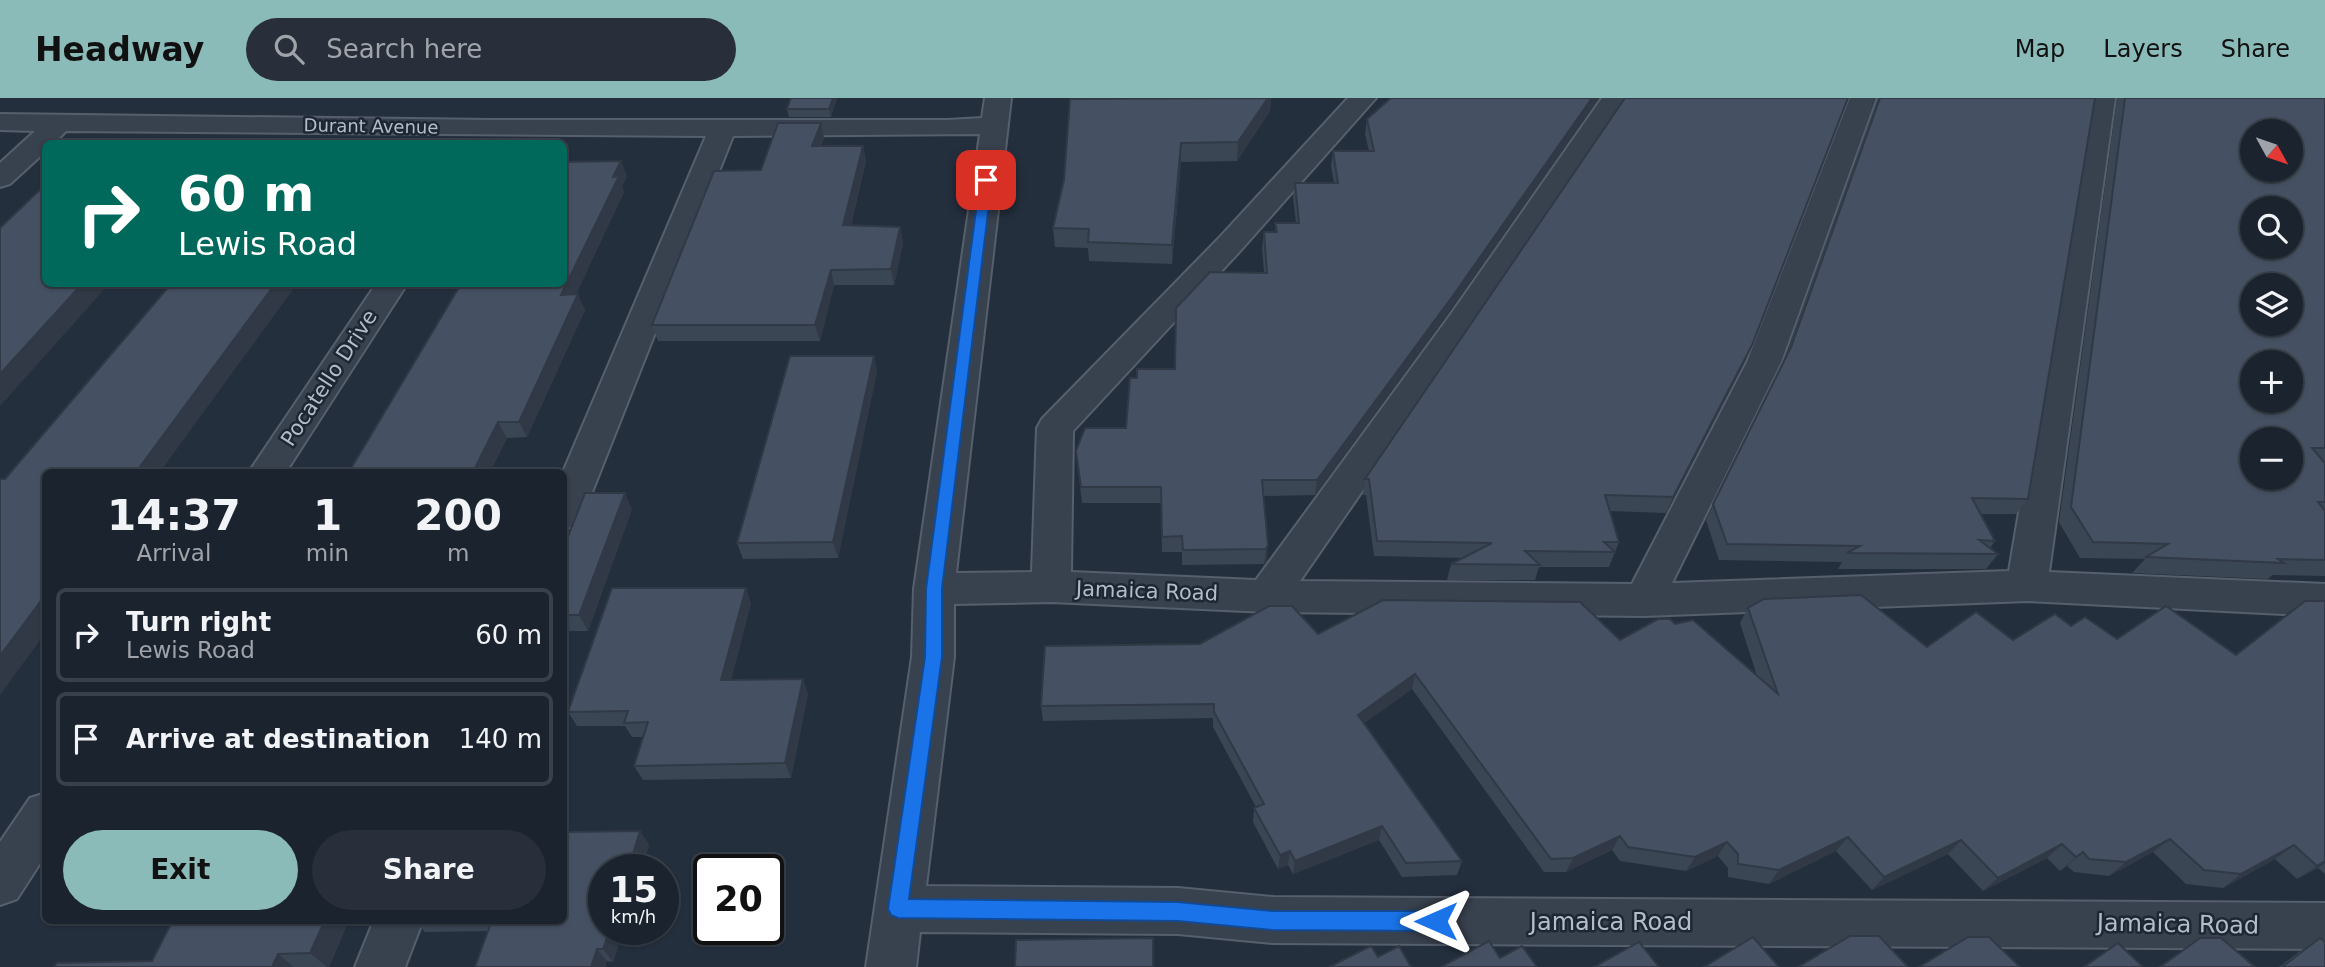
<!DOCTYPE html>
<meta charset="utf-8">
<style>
:root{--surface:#1b232e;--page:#282f3a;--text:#f1f3f6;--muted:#a0a4aa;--line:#39404a;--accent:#8bbbb9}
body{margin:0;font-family:"DejaVu Sans",sans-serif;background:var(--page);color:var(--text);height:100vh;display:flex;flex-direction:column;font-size:26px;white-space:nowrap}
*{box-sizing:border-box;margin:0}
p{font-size:23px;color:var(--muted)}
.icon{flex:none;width:38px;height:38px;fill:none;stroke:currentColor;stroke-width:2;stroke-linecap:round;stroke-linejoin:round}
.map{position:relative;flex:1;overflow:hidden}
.side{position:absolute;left:42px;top:371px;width:525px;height:455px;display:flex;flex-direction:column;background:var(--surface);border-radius:10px;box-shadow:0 2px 5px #0004,0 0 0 2px var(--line)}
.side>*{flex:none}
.hud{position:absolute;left:42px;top:42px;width:525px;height:147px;border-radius:10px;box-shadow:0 2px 5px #0004,0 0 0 2px var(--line);background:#00695c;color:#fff;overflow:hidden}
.needle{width:46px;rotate:130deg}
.controls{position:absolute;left:2240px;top:21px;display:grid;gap:14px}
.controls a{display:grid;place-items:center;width:63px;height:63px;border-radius:50%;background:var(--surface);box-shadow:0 2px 5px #0004,0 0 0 2px var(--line);font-size:35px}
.speed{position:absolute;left:588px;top:756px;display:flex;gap:14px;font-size:35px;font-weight:700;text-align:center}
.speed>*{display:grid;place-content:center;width:91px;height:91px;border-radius:50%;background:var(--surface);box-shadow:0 2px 5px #0004,0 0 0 2px var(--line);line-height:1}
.speed small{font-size:18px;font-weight:400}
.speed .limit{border:4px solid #111;border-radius:10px;background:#fff;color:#111}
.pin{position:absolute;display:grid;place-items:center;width:60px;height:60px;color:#fff;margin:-30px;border-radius:14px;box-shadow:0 4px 10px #0006}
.me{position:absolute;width:77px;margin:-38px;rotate:270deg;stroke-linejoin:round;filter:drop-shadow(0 0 5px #0008)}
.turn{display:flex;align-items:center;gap:24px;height:147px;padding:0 21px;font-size:32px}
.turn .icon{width:91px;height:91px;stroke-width:2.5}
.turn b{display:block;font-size:49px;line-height:60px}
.eta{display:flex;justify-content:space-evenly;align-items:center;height:119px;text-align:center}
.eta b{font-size:42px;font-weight:700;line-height:49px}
.action{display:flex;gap:14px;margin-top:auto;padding:14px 21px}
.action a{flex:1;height:80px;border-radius:42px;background:var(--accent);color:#111;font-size:28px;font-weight:700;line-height:80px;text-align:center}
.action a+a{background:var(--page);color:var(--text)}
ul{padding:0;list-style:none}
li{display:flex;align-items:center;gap:21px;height:94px;margin:0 14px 10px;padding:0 7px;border:4px solid var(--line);border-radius:10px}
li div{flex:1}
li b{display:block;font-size:26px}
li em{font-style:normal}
header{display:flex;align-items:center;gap:42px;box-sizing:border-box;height:98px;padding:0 35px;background:var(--accent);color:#111}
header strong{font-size:33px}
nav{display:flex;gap:38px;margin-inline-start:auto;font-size:24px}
.search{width:490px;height:63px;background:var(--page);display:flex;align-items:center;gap:18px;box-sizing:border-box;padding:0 24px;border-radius:38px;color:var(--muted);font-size:26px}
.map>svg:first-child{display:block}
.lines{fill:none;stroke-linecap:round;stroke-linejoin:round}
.minor-casing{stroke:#565f6c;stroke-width:4}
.minor{fill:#38414e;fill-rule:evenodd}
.wall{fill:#3b4654}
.shaded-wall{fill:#303945}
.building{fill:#455162;stroke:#303945;stroke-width:2;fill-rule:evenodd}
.route{fill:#1a73e8;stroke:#114b97;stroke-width:2}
.labels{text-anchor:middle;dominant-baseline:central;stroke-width:5;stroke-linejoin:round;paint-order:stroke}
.far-street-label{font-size:18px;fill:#b4bcc9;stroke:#1d2633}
.street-label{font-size:21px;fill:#b4bcc9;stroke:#1d2633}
.near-street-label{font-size:24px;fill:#b4bcc9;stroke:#1d2633}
</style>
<header>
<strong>Headway</strong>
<div class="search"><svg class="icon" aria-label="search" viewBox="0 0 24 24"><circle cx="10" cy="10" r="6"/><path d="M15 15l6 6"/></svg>Search here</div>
<nav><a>Map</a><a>Layers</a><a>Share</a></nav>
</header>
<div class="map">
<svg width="2325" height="869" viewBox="0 0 2325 869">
<rect width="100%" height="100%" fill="#242f3e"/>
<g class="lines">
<g class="minor-casing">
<g id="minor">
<path d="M985,0H1011L956,475L1032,474L1037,330L1042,321L1219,140L1348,0H1376L1241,152L1073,333L1071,474L1256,482L1451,216L1602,0H1628L1475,230L1300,483L1632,486L1747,264L1850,0H1876L1781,264L1672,485L2009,473L2089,0H2115L2049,474L2325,486V518L2027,503L1644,518L1267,514L1051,504L954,506V559L926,788L1178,790L1273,799L2325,805V851L1273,845L1178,836L920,834L916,869H866L912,559L914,491L980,36L733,38L583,417L577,427L564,431L563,374L706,38L66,33L53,46H46V53L10,86L0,89V65L35,33L0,32V16L491,22H948L982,20Z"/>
<path d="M376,186H407L286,374H249Z"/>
<path d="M46,695V756L17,801L0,807V744L30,700Z"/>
<path d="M374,822H423L405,869H355Z"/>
</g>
</g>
<use href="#minor" class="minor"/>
</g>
<g class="wall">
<path d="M837,0L831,19H789L787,11Z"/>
<path d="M1195,0H1271L1270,13L1237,63L1181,64L1172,166L1089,163L1088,150L1055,149L1053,130Z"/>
<path d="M1391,0H1599L1449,214L1315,397L1264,398L1267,463L1264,466L1182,467V454H1162L1161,405H1082L1076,353L1126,330L1137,280L1175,271L1264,175L1262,150L1264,134H1275V125H1296L1293,100L1295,85H1334L1331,68L1333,53H1369L1365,36L1367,21Z"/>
<path d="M1878,0H2095L2028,401L2016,416H1981L1995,443L1990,450L1998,456L1986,471H1838L1842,464L1719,462L1706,422L1784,263Z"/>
<path d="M2117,0H2325V478L2272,477L2268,481L2132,475L2145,461L2080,460L2059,424Z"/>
<path d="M824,40L821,48H863L866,63L851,127L900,129L903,145L894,187H834L820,243H658L652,227L761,72Z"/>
<path d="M627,78L622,88L624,94L576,196L585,212L527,339L507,340L490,374H349Z"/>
<path d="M1752,247L1745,263L1666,415L1610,413L1619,444L1609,469H1539L1535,482H1447L1451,466L1464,460L1374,458L1366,397H1363L1365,381Z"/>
<path d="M877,273L838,460L743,461L737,445Z"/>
<path d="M632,411L588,533H564V449Z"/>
<path d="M2325,503V776L2318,770L2297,781L2275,761L2223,790L2186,786L2153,754L2109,778L2074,774L2067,768L2060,773L2047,760L1983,793L1948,756L1872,792L1836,753L1769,786L1728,779V770L1718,758L1686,773L1620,763L1612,752L1566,774H1544L1412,591L1364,625L1462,763L1457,777L1402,779L1379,742L1293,776L1288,767L1278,771L1253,724L1254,710L1256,709L1213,629V620L1043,623L1041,608L1200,546L1318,536L1620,542L1675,526L1757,578L1740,525L1748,510L1927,549L2013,542L2071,528L2117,541L2236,557Z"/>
<path d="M751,505L731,582L808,596L791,680L643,682L634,668L643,639H632L625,628H577L568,614Z"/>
<path d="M640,733L649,747L641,772H604V831H623L613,864L607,863L605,869H475L488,833L425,834L413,822H564V734Z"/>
<path d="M349,822L329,869H54L152,863Z"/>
<path d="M2320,840L2325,869H2279L2300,853Z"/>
</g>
<g class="shaded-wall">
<path d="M833,0H837L831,19L829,11Z"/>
<path d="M1268,0H1271L1270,13L1237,63L1238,44Z"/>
<path d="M1592,0H1599L1449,214L1315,397L1317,382Z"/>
<path d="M821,25L824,40L816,64L812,48Z"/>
<path d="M1181,45V64L1172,166V147Z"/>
<path d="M863,48L866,63L847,142L843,127Z"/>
<path d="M621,63L627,78L622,88L624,94L568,213L561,197Z"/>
<path d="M900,129L903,145L894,187L891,171Z"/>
<path d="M831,172L834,187L820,243L815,227Z"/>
<path d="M82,186H109L0,308V276Z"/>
<path d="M275,186H297L160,374H136Z"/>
<path d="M578,196L585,212L527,339L519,324Z"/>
<path d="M1752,247L1745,263L1666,415L1673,399Z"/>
<path d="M874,258L877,273L838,460L833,444Z"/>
<path d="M498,324L507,340L490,374H473Z"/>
<path d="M625,395L632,411L588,533L579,517Z"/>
<path d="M1268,447L1267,463L1264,466L1266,451Z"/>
<path d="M746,490L751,505L727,597L721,582Z"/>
<path d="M46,496V534L0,597V558Z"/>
<path d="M1415,576L1412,591L1355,631L1358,617Z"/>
<path d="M803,581L808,596L791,680L785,665Z"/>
<path d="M1382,728L1379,742L1293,776L1295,763Z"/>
<path d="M640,733L649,747L641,772H628Z"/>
<path d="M1620,738L1612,752L1566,774L1573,760Z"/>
<path d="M1848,739L1836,753L1769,786L1779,772Z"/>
<path d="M2170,741L2153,754L2109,778L2126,764Z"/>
<path d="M1961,742L1948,756L1872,792L1884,779Z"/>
<path d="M1727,744L1718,758L1686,773L1695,759Z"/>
<path d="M2062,746L2047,760L1983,793L1998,780Z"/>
<path d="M2294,747L2275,761L2223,790L2241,776Z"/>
<path d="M1290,753L1288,767L1278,771L1280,757Z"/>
<path d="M2083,754L2067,768L2060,773L2076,759Z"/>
<path d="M2325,763V765L2318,770L2297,781Z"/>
<path d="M325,822H349L329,869H327L310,855Z"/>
<path d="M610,831H623L613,864L603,851Z"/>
<path d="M597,851L607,863L605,869H591Z"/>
<path d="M278,856L294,869H272Z"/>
</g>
<g class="building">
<path d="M791,0H833L829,11H787Z"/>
<path d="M1268,0L1238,44L1181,45L1172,147L1088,144L1089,131L1053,130L1064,82L1070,1Z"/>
<path d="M1391,0H1592L1452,199L1317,382H1262L1268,447L1266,451L1183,452L1182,438L1162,439L1161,389H1081L1076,353L1085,330H1126L1130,280H1137V271H1175L1176,210L1210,174L1267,175L1264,134H1277L1275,125H1299L1295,85H1338L1333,53H1374L1367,21Z"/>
<path d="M1625,0H1848L1752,247L1673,399L1605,397L1619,444H1604L1615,454L1525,453L1540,467L1451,466L1492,445L1377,443L1369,381H1365Z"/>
<path d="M1880,0H2095L2028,401L1972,400L1995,443L1979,442L1998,456L1847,455L1860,448L1727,446L1713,406L1791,249Z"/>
<path d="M2125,0H2325V350H2312L2325,365V404H2318L2325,413V462L2278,461L2284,465L2146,459L2168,446L2093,444L2071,409ZM2252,33H2291V72H2252ZM2252,110H2291V149H2252ZM2252,187H2291V226H2252ZM2252,264H2291V303H2252ZM2252,341H2291V380H2252Z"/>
<path d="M778,25H821L812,48H863L843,127L900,129L891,171L831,172L815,227H652L714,73L761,72Z"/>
<path d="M138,45H202L201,46Z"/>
<path d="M621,63L613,79L619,78L561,197L578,196L519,324H498L473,374H349L461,186H564V64Z"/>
<path d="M46,86V186H82L0,276V130Z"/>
<path d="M171,186H275L136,374H46V496L0,558V381H5Z"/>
<path d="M790,258H874L833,444L737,445Z"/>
<path d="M585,395H625L579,517H564V449Z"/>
<path d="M612,490H746L721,582L803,581L785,665L634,668L648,624L624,625L628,613L568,614Z"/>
<path d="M1861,497L1927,549L1976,514L2013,542L2055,516L2071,528L2085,519L2117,541L2166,508L2236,557L2305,503H2325V763L2317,768L2294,747L2241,776L2204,772L2170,741L2126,764L2089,761L2083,754L2076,759L2062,746L1998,780L1961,742L1884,779L1848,739L1779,772L1738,766V756L1727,744L1695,759L1628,749L1620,738L1573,760L1551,761L1415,576L1358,617L1462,763L1406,765L1382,728L1295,763L1290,753L1280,757L1254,710L1264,706L1214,614V606L1041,608L1045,548L1200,546L1269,508H1292L1318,536L1383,502L1580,504L1620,542L1658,521H1670L1675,526L1693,522L1778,596L1748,510L1764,501Z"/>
<path d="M640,733L628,772H604V831H610L603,851H597L591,869H475L492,822H564V734Z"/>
<path d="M173,822H325L310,855L278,856L272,869H54L57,865L152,863Z"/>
<path d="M1850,838H1879L1908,869H1798Z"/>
<path d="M1753,839L1779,869H1704Z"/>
<path d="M1968,839H1989L2020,869H1919Z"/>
<path d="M1153,840V869H1015L1016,842Z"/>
<path d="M2200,840H2221L2255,869H2160Z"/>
<path d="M2320,840L2325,844V869H2282Z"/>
<path d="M1489,843L1500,860L1522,848L1537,869H1441Z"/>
<path d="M1639,844L1659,869H1594Z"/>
<path d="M2118,845L2143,869H2084Z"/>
<path d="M1371,848L1378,859L1399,848L1411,869H1329Z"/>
</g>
<path class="route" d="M986,78L992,82L942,491V559L909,801L1178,804L1273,813H1436L1444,816L1447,823L1444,830L1436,833L1273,832L1178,823L898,820L891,817L888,811L925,559L926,491L980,82Z"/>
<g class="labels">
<g class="far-street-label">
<text transform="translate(371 28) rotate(1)">Durant Avenue</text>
</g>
<g class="street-label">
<text transform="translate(329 280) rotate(-57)">Pocatello Drive</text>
<text transform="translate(1147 493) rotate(2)">Jamaica Road</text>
</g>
<g class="near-street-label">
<text x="1611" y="824">Jamaica Road</text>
<text transform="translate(2178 826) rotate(1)">Jamaica Road</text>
</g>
</g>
</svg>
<div class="controls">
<a><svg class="needle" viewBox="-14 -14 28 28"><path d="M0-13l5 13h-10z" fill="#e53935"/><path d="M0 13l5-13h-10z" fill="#a0a4aa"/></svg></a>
<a><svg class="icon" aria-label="search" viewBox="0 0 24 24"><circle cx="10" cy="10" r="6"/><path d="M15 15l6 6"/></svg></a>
<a><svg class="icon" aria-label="layers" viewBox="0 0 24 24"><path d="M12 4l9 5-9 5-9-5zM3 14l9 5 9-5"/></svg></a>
<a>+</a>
<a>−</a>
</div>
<div class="speed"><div>15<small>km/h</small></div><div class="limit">20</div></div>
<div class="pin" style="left:986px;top:82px;background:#d93025"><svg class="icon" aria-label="arrive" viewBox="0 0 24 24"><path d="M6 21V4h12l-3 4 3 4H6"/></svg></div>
<svg class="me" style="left:1436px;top:823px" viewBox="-20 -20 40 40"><path d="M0-17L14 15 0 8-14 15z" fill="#1a73e8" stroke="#fff" stroke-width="4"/></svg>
<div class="hud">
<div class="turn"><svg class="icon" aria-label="right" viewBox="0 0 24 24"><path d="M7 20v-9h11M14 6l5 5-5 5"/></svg><div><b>60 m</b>Lewis Road</div></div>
</div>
<section class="side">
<div class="eta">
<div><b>14:37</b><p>Arrival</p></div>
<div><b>1</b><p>min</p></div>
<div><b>200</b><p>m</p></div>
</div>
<ul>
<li><svg class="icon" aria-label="right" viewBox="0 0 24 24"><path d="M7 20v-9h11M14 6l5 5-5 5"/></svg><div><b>Turn right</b><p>Lewis Road</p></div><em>60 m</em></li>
<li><svg class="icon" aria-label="arrive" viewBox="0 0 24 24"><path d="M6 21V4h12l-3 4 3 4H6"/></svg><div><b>Arrive at destination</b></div><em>140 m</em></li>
</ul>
<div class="action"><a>Exit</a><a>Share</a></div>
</section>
</div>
